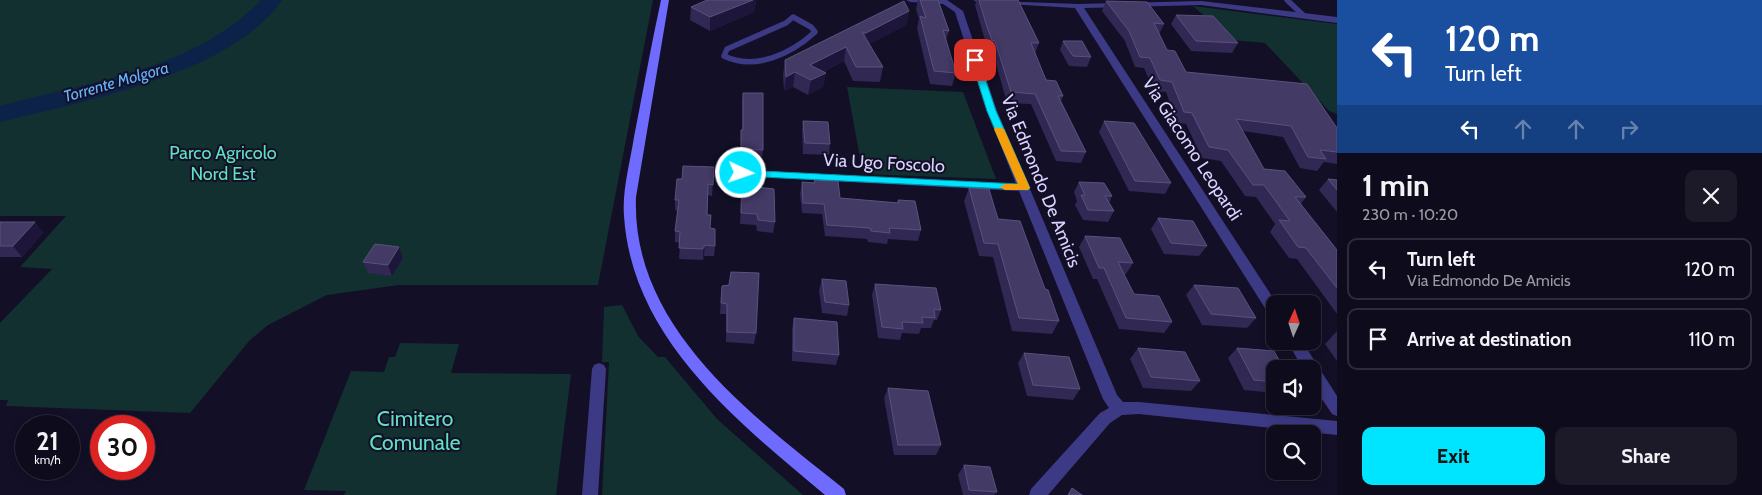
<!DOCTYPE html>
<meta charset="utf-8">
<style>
:root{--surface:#0e0b1c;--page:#1c1929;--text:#f1f3f6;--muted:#9b9ba3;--line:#2e2b3b;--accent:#00e5ff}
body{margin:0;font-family:Cabin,sans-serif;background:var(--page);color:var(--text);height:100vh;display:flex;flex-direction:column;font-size:19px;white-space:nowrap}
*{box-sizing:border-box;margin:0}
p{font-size:16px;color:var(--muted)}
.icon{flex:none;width:28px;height:28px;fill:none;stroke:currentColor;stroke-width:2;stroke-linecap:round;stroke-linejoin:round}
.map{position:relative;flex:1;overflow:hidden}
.sheet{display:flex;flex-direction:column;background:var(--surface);width:425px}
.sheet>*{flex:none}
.hud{background:#1a4fa0;color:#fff;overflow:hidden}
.needle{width:32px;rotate:3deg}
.tools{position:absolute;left:1266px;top:295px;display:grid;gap:10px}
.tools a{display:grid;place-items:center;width:55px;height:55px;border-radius:10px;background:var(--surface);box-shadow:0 2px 8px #0003,0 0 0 1px var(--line);font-size:25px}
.speed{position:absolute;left:15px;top:415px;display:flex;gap:10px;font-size:25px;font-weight:700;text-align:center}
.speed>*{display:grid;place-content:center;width:65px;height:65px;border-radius:50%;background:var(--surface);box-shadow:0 2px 8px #0003,0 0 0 1px var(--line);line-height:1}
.speed small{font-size:12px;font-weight:400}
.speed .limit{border:8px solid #d22;background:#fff;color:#111}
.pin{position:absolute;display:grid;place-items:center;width:42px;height:42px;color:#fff;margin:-21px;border-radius:10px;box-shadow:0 2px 8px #0006}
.me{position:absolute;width:55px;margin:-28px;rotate:93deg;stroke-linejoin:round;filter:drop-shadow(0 0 4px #0008)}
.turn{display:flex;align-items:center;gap:18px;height:105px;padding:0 25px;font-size:22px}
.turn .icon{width:65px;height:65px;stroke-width:2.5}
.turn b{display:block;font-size:35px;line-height:42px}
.lanes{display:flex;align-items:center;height:48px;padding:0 25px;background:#0003;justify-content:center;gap:25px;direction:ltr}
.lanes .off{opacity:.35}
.round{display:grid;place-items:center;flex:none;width:52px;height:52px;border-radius:10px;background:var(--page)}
.headline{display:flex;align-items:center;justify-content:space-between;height:85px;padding:0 25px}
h1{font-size:30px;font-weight:700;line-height:38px}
.primary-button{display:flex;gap:10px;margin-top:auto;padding:10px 25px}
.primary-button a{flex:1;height:58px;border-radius:10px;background:var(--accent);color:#111;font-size:20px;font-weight:700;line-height:58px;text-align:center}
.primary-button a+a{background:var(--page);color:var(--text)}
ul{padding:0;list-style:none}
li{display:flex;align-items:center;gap:15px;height:62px;margin:0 10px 8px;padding:0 15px;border:2px solid var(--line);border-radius:10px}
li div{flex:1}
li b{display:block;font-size:19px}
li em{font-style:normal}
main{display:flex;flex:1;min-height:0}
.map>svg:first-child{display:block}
.green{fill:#12302f}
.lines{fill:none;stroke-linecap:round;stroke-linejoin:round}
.river{fill:#0c2248;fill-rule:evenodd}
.lane{stroke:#3d3a85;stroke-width:5.5}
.street{fill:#3d3a85;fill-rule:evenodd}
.secondary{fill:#6f6bff;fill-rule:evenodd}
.wall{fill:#312854}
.shaded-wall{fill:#1d163a}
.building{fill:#433a66;stroke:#5a527e}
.route{fill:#00e5ff;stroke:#0095a6}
.slow{fill:#f59e0b}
.labels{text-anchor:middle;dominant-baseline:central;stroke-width:4;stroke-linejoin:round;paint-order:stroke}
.far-water-label{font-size:16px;font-style:italic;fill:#62b6ff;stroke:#130f26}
.street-label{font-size:18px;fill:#d9d4ff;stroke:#130f26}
.park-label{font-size:18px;fill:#5fe0c0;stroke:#130f26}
.near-park-label{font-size:21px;fill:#5fe0c0;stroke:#130f26}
</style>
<main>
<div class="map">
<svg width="1337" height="495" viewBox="0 0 1337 495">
<rect width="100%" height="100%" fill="#130f26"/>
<g class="green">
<path d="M0,0H653L598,285H399L327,295L268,325L250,340L190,413L6,406L8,400H0V323L52,269L20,267L66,216H0Z"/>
<path d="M1193,6L1337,24V114L1329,111L1265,43L1232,40Z"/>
<path d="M847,87L963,92L996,179L863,174Z"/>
<path d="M622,305L638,336L658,357H665L717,419L803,495H602L609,362H602L604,307Z"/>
<path d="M400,343L459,344L451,373L571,374L556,495H344L346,491L304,490L351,371L384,372L389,357H395Z"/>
</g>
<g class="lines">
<path class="river" d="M261,0H282C231,74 84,101 0,122V106C89,82 194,70 261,0Z"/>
<g class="lane">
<path d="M1287,0L1303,15"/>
<path d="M793,17L811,27L815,32C791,54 755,71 724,56L727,49L786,23Z"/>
</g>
<g class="street">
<path d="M906,0H947L963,11L997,111L1117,395L1123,402H1139L1337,421V435L1139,414L1122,415L1110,423L1048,495H1029L1031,489L1100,413L1109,408L1103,399L1019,191L741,176L735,173L741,170L1016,184L987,111L955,12L943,4L910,2Z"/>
<path d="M973,0L1078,4L1201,1L1337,17V23L1201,5L1084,8L1277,304H1275V317L1270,316L1075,8L977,2Z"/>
<path d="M1287,341H1302L1337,396V416L1332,414L1312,384V369H1303Z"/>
<path d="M599,363L604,365L606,369L598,495H582L592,369L594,365Z"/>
</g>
<path class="secondary" d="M661,0H669L636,197C631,328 753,416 844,489L846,495H825C738,422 632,339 624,216C622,190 630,163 634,137C643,91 651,46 661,0Z"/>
</g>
<g class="wall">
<path d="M707,0H756L754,12L710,31L690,20L691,7Z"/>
<path d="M918,0H938L949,31L946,40L956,73L952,86L930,84L917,28L919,19L916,9Z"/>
<path d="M977,0H1015L1039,43L1035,53L1046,80L1063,96L1061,101L1086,152L1081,163L1056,161L1031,104L1007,103L992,50H989L984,37L975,5Z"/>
<path d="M1106,1L1164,24L1159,34L1167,50L1186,72L1337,128V164L1324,162L1317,171L1300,168L1283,137L1243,131L1264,169L1306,197L1301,204L1337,250V314L1297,259L1289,258L1270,232L1275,224L1256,197L1245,196L1221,161L1202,158L1186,124L1177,123L1166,92L1154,91L1144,68L1135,67L1125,41L1102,11Z"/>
<path d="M909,11L906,25L869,44L883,67L880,82L853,81L844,61L823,72L826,73L823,87L808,95L793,87L784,91L783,75L785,60Z"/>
<path d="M1176,15L1238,43L1232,53L1191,51L1171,24Z"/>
<path d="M1063,41L1091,57L1087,67L1069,66L1060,50Z"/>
<path d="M743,93L763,150L762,160L740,159L741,130H742V103Z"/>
<path d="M803,121L830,144L829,155L803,154L802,131Z"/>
<path d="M1104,121L1171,183L1165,194L1129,191L1099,132Z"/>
<path d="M714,167L712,196L708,195L707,215L715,246L714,256H704L703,260L679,259L680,243L675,242V231L678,211L675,210V200L682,179Z"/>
<path d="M742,177L758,187L775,222L773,233L757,231L756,225L740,224Z"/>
<path d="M1328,179L1337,180V212L1319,190Z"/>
<path d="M814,180L840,198L897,203L898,200L921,230L918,241L888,239L887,244L868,242L867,239L825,236L822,214L802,213L800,193L802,182L814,183Z"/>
<path d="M1079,182L1112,196L1109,203L1114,211L1108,222L1083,220L1075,205L1077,201L1074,192Z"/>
<path d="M969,188L998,219L1045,289L1059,321L1052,334L1012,331L993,257L979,256L964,201Z"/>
<path d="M1158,218L1207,246L1199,256L1164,254L1151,229Z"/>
<path d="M0,222H35L43,233L22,257H0Z"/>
<path d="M1085,236L1133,263L1126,274H1124L1134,294L1172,322L1164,333L1119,329L1097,279H1093L1079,247Z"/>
<path d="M399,247L403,258L392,276L368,273L363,262Z"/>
<path d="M822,279L849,305L847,316L822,313L819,290Z"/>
<path d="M875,284L941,310L937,320H934L931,328H921L919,334L902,333L900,340L878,338L872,295Z"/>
<path d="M729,285L756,333L754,344L726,342V314H720L721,297Z"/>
<path d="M1194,285L1256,318L1247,328L1202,325L1186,295Z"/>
<path d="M794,318L839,355L836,365L792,361V329Z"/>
<path d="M1337,331V361L1325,344Z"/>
<path d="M1138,348L1200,381L1191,391L1143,388L1130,359Z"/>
<path d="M1237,348L1275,369V393L1244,390L1228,358Z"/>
<path d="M1024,353L1080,389L1073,400L1027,396L1018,363Z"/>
<path d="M888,388L941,445L936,455H894L884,398Z"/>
<path d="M964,465L997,492L994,495H963L958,475Z"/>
</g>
<g class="shaded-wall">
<path d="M753,0H756L754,12L710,31V17Z"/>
<path d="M909,11L906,25L863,47L866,33Z"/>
<path d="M846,47L844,61L808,79L810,65Z"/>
<path d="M795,72L793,87L784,91L786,77Z"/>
<path d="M826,73L823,87L808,95L811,80Z"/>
<path d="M35,222L43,233L22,257L13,246Z"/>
<path d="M705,245L704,256L703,260V249Z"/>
<path d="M399,247L403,258L392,276L388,265Z"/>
</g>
<g class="building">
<path d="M707,0H753L710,17L691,7Z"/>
<path d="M920,0H938L949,31L943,30L956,73L934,71L920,16L926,18Z"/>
<path d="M979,0H1018L1039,43H1031L1046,80L1056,81L1063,96H1058L1086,152L1061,151L1035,94L1011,92L995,41L992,40L987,27Z"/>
<path d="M904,1L909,11L866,33L862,32L883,67H856L846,47L810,65L826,73L811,80L795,72L786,77L785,60Z"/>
<path d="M1106,1L1147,2L1164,24L1154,23L1167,50L1175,51L1186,72L1307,84L1337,128V152L1320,150L1326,159L1308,157L1291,126L1236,119L1264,169L1285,171L1306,197H1295L1337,250V288L1306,248L1298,247L1279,220L1290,221L1264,185H1253L1228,150L1209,147L1192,113L1184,112L1172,82L1160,80L1150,58L1140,57L1129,31Z"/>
<path d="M1176,15L1213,16L1238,43L1196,41Z"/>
<path d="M1063,41H1082L1091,57L1073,56Z"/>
<path d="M743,93H763V150L741,149V130H743Z"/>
<path d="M803,121L828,122L830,144L805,143Z"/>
<path d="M1104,121L1134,123L1171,183L1135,181Z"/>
<path d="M683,166L714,167L713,185L708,184L707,215H711L710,228L715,229V246L705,245L703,249L679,248L680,232L675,231L679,200H675L677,179H682Z"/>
<path d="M742,177L759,178L757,187L774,189L775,222L758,220L757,214L741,213Z"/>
<path d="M1328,179L1337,180V190Z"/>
<path d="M814,180L838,181L840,198L899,203L898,200L915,201L921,230L889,228L890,233L871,231L870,228L827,225L824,204L803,203L802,182L815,183Z"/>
<path d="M1079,182L1104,183L1112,196H1105L1114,211L1088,210L1081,195H1085Z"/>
<path d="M969,188L989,189L998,219L1020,221L1045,289L1048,290L1059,321L1019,318L998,244L984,243Z"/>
<path d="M1158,218L1193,221L1207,246L1171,243Z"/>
<path d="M0,222H35L13,246H0Z"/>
<path d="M1085,236L1120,238L1133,263L1118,262L1134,294L1159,296L1172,322L1126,318L1104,268H1099Z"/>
<path d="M375,244L399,247L388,265L363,262Z"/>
<path d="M731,272L759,273L756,333L727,332V304L721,303L722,286L729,285Z"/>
<path d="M822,279L846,281L849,305L825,302Z"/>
<path d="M875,284L936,288L941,310L934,309L935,318L922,317L923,323L902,322L903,329L882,327Z"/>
<path d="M1194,285L1238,288L1256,318L1211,314Z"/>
<path d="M794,318L837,322L839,355L794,351Z"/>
<path d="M1138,348L1185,352L1200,381L1151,377Z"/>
<path d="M1237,348L1274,351L1284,369H1275V382L1254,380Z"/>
<path d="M1024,353L1069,357L1080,389L1033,385Z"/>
<path d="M888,388L928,391L941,445H898Z"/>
<path d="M964,465L990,467L997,492L969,490Z"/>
<path d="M1072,488L1082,495H1068Z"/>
</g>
<path class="route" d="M975,57L979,60L996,111L1030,188L1028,190L741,176L736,173L741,170L1018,184L987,111L971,60Z"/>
<path class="slow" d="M996,127L1004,129L1030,188L1028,190H1005L1000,187L1005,184H1018L994,129Z"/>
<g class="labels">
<g class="far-water-label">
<text transform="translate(116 82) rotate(-16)">Torrente Molgora</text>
</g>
<g class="street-label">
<text transform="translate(1192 149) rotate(57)">Via Giacomo Leopardi</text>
<text transform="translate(884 163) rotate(3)">Via Ugo Foscolo</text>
<text transform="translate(1041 181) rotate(68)">Via Edmondo De Amicis</text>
</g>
<g class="park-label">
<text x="223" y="153">Parco Agricolo<tspan x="223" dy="21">Nord Est</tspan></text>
</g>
<g class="near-park-label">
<text x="415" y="418">Cimitero<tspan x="415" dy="24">Comunale</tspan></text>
</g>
</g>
</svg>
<div class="tools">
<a><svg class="needle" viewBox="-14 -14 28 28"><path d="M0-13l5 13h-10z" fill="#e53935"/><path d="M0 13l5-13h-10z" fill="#9b9ba3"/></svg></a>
<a><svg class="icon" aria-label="sound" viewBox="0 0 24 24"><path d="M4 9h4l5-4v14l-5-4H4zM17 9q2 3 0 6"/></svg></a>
<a><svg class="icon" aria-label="search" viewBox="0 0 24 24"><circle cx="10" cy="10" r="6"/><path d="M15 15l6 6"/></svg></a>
</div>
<div class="speed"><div>21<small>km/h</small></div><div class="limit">30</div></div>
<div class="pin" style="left:975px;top:60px;background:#d93025"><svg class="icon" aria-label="arrive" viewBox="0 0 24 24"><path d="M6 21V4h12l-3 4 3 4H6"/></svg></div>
<svg class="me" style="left:741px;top:173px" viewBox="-20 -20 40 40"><circle r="17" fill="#00e5ff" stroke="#fff" stroke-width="3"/><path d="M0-11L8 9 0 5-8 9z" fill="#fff"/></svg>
</div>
<section class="sheet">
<div class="hud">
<div class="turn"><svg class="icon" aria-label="left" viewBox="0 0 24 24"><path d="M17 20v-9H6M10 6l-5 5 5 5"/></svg><div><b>120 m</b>Turn left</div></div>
<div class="lanes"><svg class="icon" aria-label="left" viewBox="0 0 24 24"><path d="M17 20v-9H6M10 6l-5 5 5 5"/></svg><svg class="icon off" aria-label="ahead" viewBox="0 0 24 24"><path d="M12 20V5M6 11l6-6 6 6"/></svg><svg class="icon off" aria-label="ahead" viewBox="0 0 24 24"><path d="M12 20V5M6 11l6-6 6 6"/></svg><svg class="icon off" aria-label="right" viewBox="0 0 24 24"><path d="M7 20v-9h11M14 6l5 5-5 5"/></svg></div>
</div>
<div class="headline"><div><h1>1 min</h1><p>230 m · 10:20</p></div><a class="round"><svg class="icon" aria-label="close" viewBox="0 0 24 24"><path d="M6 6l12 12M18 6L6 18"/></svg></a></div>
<ul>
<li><svg class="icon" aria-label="left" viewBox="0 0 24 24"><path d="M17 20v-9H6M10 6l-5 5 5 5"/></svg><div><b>Turn left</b><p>Via Edmondo De Amicis</p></div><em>120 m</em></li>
<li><svg class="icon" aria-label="arrive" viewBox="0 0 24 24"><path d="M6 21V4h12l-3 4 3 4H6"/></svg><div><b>Arrive at destination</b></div><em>110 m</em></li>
</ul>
<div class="primary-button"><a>Exit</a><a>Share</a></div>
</section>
</main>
